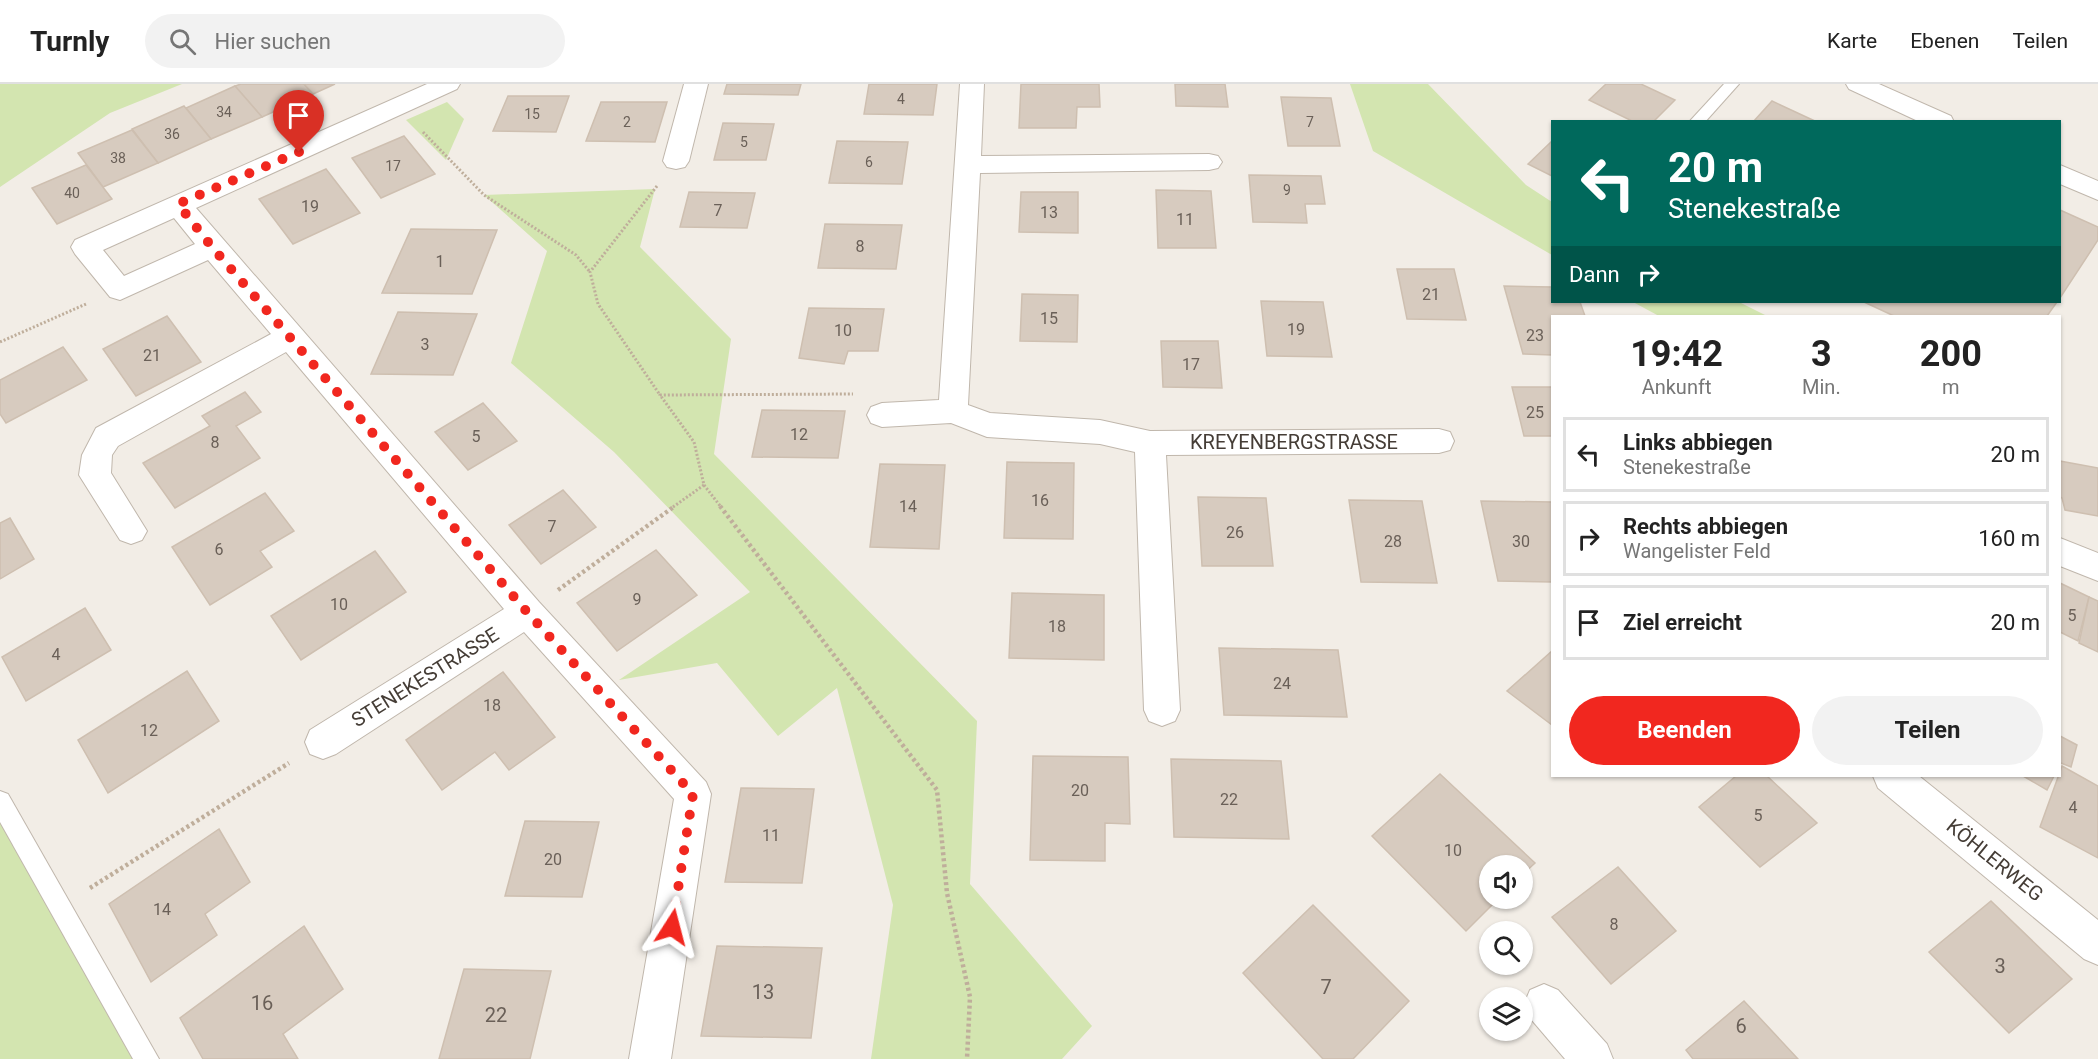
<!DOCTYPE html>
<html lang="de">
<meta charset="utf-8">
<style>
:root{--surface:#fff;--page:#f2f2f2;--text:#222;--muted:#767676;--line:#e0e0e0;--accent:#f1271f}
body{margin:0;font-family:Roboto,sans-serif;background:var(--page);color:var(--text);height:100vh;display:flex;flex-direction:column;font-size:22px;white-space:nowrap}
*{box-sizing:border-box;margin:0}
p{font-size:20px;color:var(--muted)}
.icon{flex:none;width:33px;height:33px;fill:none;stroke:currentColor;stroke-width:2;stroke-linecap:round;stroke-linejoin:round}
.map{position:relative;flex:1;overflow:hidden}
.panel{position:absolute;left:1551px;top:231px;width:510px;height:462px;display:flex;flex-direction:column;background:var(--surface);border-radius:0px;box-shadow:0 2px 4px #0004}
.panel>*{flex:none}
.guide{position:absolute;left:1551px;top:36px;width:510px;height:183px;border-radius:0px;box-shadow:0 2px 4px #0004;background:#00695c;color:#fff;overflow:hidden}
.tools{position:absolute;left:1479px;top:771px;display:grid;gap:12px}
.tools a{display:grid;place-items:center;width:54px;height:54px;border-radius:50%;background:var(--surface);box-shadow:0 2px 4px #0004;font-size:30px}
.pin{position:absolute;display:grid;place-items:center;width:51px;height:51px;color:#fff;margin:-62px -26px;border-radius:50% 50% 50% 0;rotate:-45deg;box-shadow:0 0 6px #0007}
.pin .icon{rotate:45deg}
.me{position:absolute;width:66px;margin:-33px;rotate:9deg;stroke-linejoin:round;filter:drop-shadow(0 0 4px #0008)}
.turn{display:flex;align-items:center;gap:21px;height:126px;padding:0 18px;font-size:27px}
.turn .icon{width:78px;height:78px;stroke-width:2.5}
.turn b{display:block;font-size:42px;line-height:51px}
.then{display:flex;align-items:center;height:57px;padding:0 18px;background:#0003;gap:12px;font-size:22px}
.eta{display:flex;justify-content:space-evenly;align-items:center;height:102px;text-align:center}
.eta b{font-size:36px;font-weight:700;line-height:42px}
.action{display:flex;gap:12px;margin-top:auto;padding:12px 18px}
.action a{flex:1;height:69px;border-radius:36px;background:var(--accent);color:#fff;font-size:24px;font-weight:700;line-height:69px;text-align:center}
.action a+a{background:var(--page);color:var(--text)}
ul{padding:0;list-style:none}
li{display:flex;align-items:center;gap:18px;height:75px;margin:0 12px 9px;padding:0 6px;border:3px solid var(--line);border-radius:0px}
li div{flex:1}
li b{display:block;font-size:22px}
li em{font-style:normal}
header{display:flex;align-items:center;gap:36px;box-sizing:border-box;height:84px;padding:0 30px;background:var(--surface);border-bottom:2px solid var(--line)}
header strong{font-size:28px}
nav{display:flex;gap:33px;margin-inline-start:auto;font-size:21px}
.search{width:420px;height:54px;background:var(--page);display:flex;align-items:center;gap:15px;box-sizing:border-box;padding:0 21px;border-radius:33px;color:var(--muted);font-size:22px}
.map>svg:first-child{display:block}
.green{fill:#d3e5b0}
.building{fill:#d7cbbf;stroke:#cebfb0;stroke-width:1.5}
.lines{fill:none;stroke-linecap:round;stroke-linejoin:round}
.service-casing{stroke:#c0b7ac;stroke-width:2}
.minor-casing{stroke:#c0b7ac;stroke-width:2}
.path-far1{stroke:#bfae9b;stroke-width:3;stroke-dasharray:2 2;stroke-linecap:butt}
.path{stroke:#bfae9b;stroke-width:4.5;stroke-dasharray:3 3;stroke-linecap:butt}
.service{fill:#fff;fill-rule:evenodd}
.minor{fill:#fff;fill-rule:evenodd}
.route{stroke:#f1271f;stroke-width:10;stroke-dasharray:0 18}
.labels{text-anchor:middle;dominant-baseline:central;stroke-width:5;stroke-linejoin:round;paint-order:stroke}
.far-number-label{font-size:14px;fill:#6a6058}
.number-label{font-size:16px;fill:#6a6058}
.street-label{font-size:20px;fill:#453d36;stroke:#fff}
.near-number-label{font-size:20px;fill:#6a6058}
</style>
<header>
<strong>Turnly</strong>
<div class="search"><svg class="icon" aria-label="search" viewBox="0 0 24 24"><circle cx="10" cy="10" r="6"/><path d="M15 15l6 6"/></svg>Hier suchen</div>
<nav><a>Karte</a><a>Ebenen</a><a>Teilen</a></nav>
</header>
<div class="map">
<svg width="2098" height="975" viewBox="0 0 2098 975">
<rect width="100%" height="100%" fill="#f2ede6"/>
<g class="green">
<path d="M0,0H182L110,29L0,103Z"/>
<path d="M1350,0H1428L1526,101L1552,118V171L1373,67Z"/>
<path d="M447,18L464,35L446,76L406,36Z"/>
<path d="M655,105L640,163L731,255L714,370L977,637L970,800L1092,942L1062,975H871L893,821L837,604L778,652L717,579L619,596L750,508L614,368L511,279L547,167L484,111Z"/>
<path d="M1633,218H1739L1767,232H1659Z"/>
<path d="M0,717L147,975H0Z"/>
</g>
<g class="building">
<path d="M241,0H304L313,10L262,33L235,2Z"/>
<path d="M304,0H335L313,10Z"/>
<path d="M727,0H801L798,11L724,10Z"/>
<path d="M869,0H937L933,31L864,30Z"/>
<path d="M1021,0H1099L1100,23H1077L1076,44H1019Z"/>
<path d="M1175,0H1225L1228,23L1176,22Z"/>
<path d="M1606,0H1641L1675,16L1653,38H1634L1589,16Z"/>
<path d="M235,2L262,33L211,55L186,24Z"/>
<path d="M508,12H569L556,48L493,47Z"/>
<path d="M1281,13L1331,14L1340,62H1288Z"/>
<path d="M1772,17L1817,38H1753Z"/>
<path d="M601,18H667L655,58L586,57Z"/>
<path d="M184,22L211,55L158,79L132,45Z"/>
<path d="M723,39L774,40L766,76H714Z"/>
<path d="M132,46L158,79L103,103L78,69Z"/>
<path d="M404,52L435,90L381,114L352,74Z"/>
<path d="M837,57L908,58L902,100L829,99Z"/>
<path d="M1552,57V92L1528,80Z"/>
<path d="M86,81L112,115L57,140L32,104Z"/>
<path d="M326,85L360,129L293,160L259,115Z"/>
<path d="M1249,91L1321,92L1325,120H1305L1307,139L1253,138Z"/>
<path d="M1156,106L1211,107L1216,164H1158Z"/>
<path d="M689,108L755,109L747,144L680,143Z"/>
<path d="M1021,108H1078V149L1019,148Z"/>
<path d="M2060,126L2098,143V156L2060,214Z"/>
<path d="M825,140L902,141L896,185L818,184Z"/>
<path d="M411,145L497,146L472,210L382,209Z"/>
<path d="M1397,185H1454L1466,236L1407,235Z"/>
<path d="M1504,202L1552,203V218H1580L1585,232H1552V271L1523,270Z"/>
<path d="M1022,210L1078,211L1077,258L1020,257Z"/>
<path d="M1261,217L1323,218L1332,273L1267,272Z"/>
<path d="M1864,218H2057L2047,232H1894Z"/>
<path d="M809,224L884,225L878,267H848L844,280L799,274Z"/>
<path d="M398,228L477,230L453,291L371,290Z"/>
<path d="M167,232L201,278L136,312L103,265Z"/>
<path d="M1161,257H1218L1222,304L1163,303Z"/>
<path d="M63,263L87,296L6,339L0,330V296Z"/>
<path d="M1512,303H1552V352H1524Z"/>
<path d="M245,308L261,328L236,342L260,374L175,424L143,379L210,342L202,332Z"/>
<path d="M483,319L517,357L468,386L435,348Z"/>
<path d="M762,326L845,327L838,374L752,373Z"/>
<path d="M2060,377L2098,384V432L2065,426L2062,414L2060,413Z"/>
<path d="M1007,378L1074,379L1073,455L1004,454Z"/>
<path d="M880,380L945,381L939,465L870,463Z"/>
<path d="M563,406L596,443L541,480L509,441Z"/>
<path d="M265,409L294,447L260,467L272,483L210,521L172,463Z"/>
<path d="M1198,413L1266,414L1273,482H1202Z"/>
<path d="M1349,416L1422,417L1437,499L1361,498Z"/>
<path d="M1481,417L1552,418V498L1498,497Z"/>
<path d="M10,434L34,475L0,495V439Z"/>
<path d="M656,466L697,511L617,567L577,519Z"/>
<path d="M375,467L406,508L301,576L271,532Z"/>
<path d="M2060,499L2089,513L2078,557L2060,548Z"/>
<path d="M1012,509L1104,511V576L1009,574Z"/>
<path d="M2089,513L2098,517V568L2079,559Z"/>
<path d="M85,524L111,566L26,617L2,573Z"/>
<path d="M1219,564L1338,566L1347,633L1224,631Z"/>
<path d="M1552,567V641L1507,607Z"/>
<path d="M187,587L219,637L108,709L78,656Z"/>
<path d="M503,588L555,653L509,686L495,668L442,706L406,656Z"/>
<path d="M2060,652L2077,661L2071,683L2061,679L2060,681Z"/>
<path d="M1033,672L1128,673L1130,740L1105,739V777L1030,776Z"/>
<path d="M1171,675L1281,677L1289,755L1174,753Z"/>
<path d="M2062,682L2098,702V774L2040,743Z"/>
<path d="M1440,690L1535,779L1522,791V782H1490V814H1499L1466,847L1372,752Z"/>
<path d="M1736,692H1767L1817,739L1760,783L1699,723Z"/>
<path d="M2023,692H2054L2047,706Z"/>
<path d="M741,704L814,705L802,799L725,798Z"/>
<path d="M525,737L599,738L582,813L505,812Z"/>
<path d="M219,745L250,798L205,830L217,851L151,898L109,820Z"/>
<path d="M1618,783L1676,847L1611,900L1552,833Z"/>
<path d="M1991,817L2072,895L2009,949L1929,868Z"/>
<path d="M1313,821L1409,917L1353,975H1323L1243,889Z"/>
<path d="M304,842L343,905L283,950L298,975H203L180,934Z"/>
<path d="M717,862L822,864L811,954L701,952Z"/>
<path d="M464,885L551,887L530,975H439Z"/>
<path d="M1744,917L1798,975H1693L1686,966Z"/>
</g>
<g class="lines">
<g class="service-casing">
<g id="service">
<path d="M1724,0H1739L1705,38H1689Z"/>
<path d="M0,707L8,710L159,975H133L0,738Z"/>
</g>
</g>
<g class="minor-casing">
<g id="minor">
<path d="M427,0H460L457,5L196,124L539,518L706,698L711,710L671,975H629L674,715L524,548L336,670L323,675L310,670L305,658L310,646L504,525L286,268L118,362L112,371L111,389L147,447L142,456L131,460L120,456L79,391L82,371L96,344L271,250L208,176L120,216L110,213L75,170L71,163L75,156ZM174,134L195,160L124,192L103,166Z"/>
<path d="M684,0H708L689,77L685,83L676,85L667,83L663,77Z"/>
<path d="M960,0H984L981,72L1209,70L1218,72L1222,78L1218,84L1209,86L980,89L968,321L990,329L1100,336L1150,347L1439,345L1450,348L1454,357L1450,366L1439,369L1166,371L1180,626L1175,637L1162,642L1149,637L1144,626L1135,368L1100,360L987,353L951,339L882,343L871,339L867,331L871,323L882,319L939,316Z"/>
<path d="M1846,0H1879L1951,32L1954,38H1920L1849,5Z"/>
<path d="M2060,81L2098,97V116L2060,100Z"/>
<path d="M2060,454L2098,469V497L2060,482Z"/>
<path d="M1873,692H1919L2098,836V881L2084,875L1878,704Z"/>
<path d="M1544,900L1558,906L1607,960L1613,975H1565L1530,934L1524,920L1530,906Z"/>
</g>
</g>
<g class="path-far1">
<path d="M423,48L484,111L576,171L590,188"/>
<path d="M657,102L590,188L598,220L660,311"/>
<path d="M0,258L86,220"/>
<path d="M704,401L721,423"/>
<path d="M673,423L704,401L694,358L660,311L853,310"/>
</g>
<g class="path">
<path d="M720,422L937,706L947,809L970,913L967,975"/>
<path d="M558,506L675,422"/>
<path d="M90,804L289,679"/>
</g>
<use href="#service" class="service"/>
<use href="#minor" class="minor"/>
</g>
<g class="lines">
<path class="route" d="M299,68L178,120L212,163L527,528L693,710L672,843"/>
</g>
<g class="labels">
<g class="far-number-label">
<text x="901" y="15">4</text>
<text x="224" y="28">34</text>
<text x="532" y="30">15</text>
<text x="627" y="38">2</text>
<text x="1310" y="38">7</text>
<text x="172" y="50">36</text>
<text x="744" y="58">5</text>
<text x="118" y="74">38</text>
<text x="869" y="78">6</text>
<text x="393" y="82">17</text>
<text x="1287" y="106">9</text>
<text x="72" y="109">40</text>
</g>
<g class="number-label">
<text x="310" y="122">19</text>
<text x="718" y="126">7</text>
<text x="1049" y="128">13</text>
<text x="1185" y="135">11</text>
<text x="860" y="162">8</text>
<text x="440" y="177">1</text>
<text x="1431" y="210">21</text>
<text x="1049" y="234">15</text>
<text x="1296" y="245">19</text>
<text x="843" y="246">10</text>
<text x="1535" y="251">23</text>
<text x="425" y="260">3</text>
<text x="152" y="271">21</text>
<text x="1191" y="280">17</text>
<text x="1535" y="328">25</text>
<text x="799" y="350">12</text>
<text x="476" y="352">5</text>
<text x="215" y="358">8</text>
<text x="1040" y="416">16</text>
<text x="908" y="422">14</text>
<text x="552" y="442">7</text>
<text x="1235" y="448">26</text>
<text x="1393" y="457">28</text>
<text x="1521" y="457">30</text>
<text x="219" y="465">6</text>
<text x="637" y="515">9</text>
<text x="339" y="520">10</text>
<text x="2072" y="531">5</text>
<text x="1057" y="542">18</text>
<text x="56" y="570">4</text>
<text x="1282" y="599">24</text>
<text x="492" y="621">18</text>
<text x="149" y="646">12</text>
<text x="1080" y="706">20</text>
<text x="1229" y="715">22</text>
<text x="2073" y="723">4</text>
<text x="1758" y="731">5</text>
<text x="771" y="751">11</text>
<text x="1453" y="766">10</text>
<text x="553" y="775">20</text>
<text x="162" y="825">14</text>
<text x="1614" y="840">8</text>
</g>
<g class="street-label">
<text x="1294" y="358">KREYENBERGSTRASSE</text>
<text transform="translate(425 593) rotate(-32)">STENEKESTRASSE</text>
<text transform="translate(1995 776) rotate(39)">KÖHLERWEG</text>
</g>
<g class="near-number-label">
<text x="2000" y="882">3</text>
<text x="1326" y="903">7</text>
<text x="763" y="908">13</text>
<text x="262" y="919">16</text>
<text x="496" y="931">22</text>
<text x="1741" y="942">6</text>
</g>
</g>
</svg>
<div class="tools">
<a><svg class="icon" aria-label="sound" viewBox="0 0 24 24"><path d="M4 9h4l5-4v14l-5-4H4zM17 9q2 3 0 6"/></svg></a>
<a><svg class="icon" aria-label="search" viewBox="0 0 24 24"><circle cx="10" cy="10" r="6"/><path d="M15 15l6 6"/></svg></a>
<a><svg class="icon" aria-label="layers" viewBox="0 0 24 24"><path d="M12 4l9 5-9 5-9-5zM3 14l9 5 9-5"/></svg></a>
</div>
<div class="pin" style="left:299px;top:68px;background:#d93025"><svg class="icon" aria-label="arrive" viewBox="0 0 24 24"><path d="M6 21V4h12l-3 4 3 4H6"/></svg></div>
<svg class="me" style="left:672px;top:843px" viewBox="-20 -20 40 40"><path d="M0-17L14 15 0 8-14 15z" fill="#f1271f" stroke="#fff" stroke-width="4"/></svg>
<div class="guide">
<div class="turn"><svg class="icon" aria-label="left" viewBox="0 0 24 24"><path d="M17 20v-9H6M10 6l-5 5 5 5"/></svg><div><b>20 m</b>Stenekestraße</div></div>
<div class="then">Dann<svg class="icon" aria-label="right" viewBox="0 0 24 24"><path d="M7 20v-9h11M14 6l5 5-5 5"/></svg></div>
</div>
<section class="panel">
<div class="eta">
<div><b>19:42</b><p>Ankunft</p></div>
<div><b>3</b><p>Min.</p></div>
<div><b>200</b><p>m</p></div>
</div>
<ul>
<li><svg class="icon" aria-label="left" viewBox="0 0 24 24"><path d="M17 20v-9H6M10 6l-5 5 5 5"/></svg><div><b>Links abbiegen</b><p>Stenekestraße</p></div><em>20 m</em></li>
<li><svg class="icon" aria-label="right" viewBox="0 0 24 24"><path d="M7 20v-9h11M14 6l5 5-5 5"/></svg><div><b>Rechts abbiegen</b><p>Wangelister Feld</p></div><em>160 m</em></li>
<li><svg class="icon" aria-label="arrive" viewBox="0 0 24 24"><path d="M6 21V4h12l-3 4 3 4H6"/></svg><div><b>Ziel erreicht</b></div><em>20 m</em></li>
</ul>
<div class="action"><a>Beenden</a><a>Teilen</a></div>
</section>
</div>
